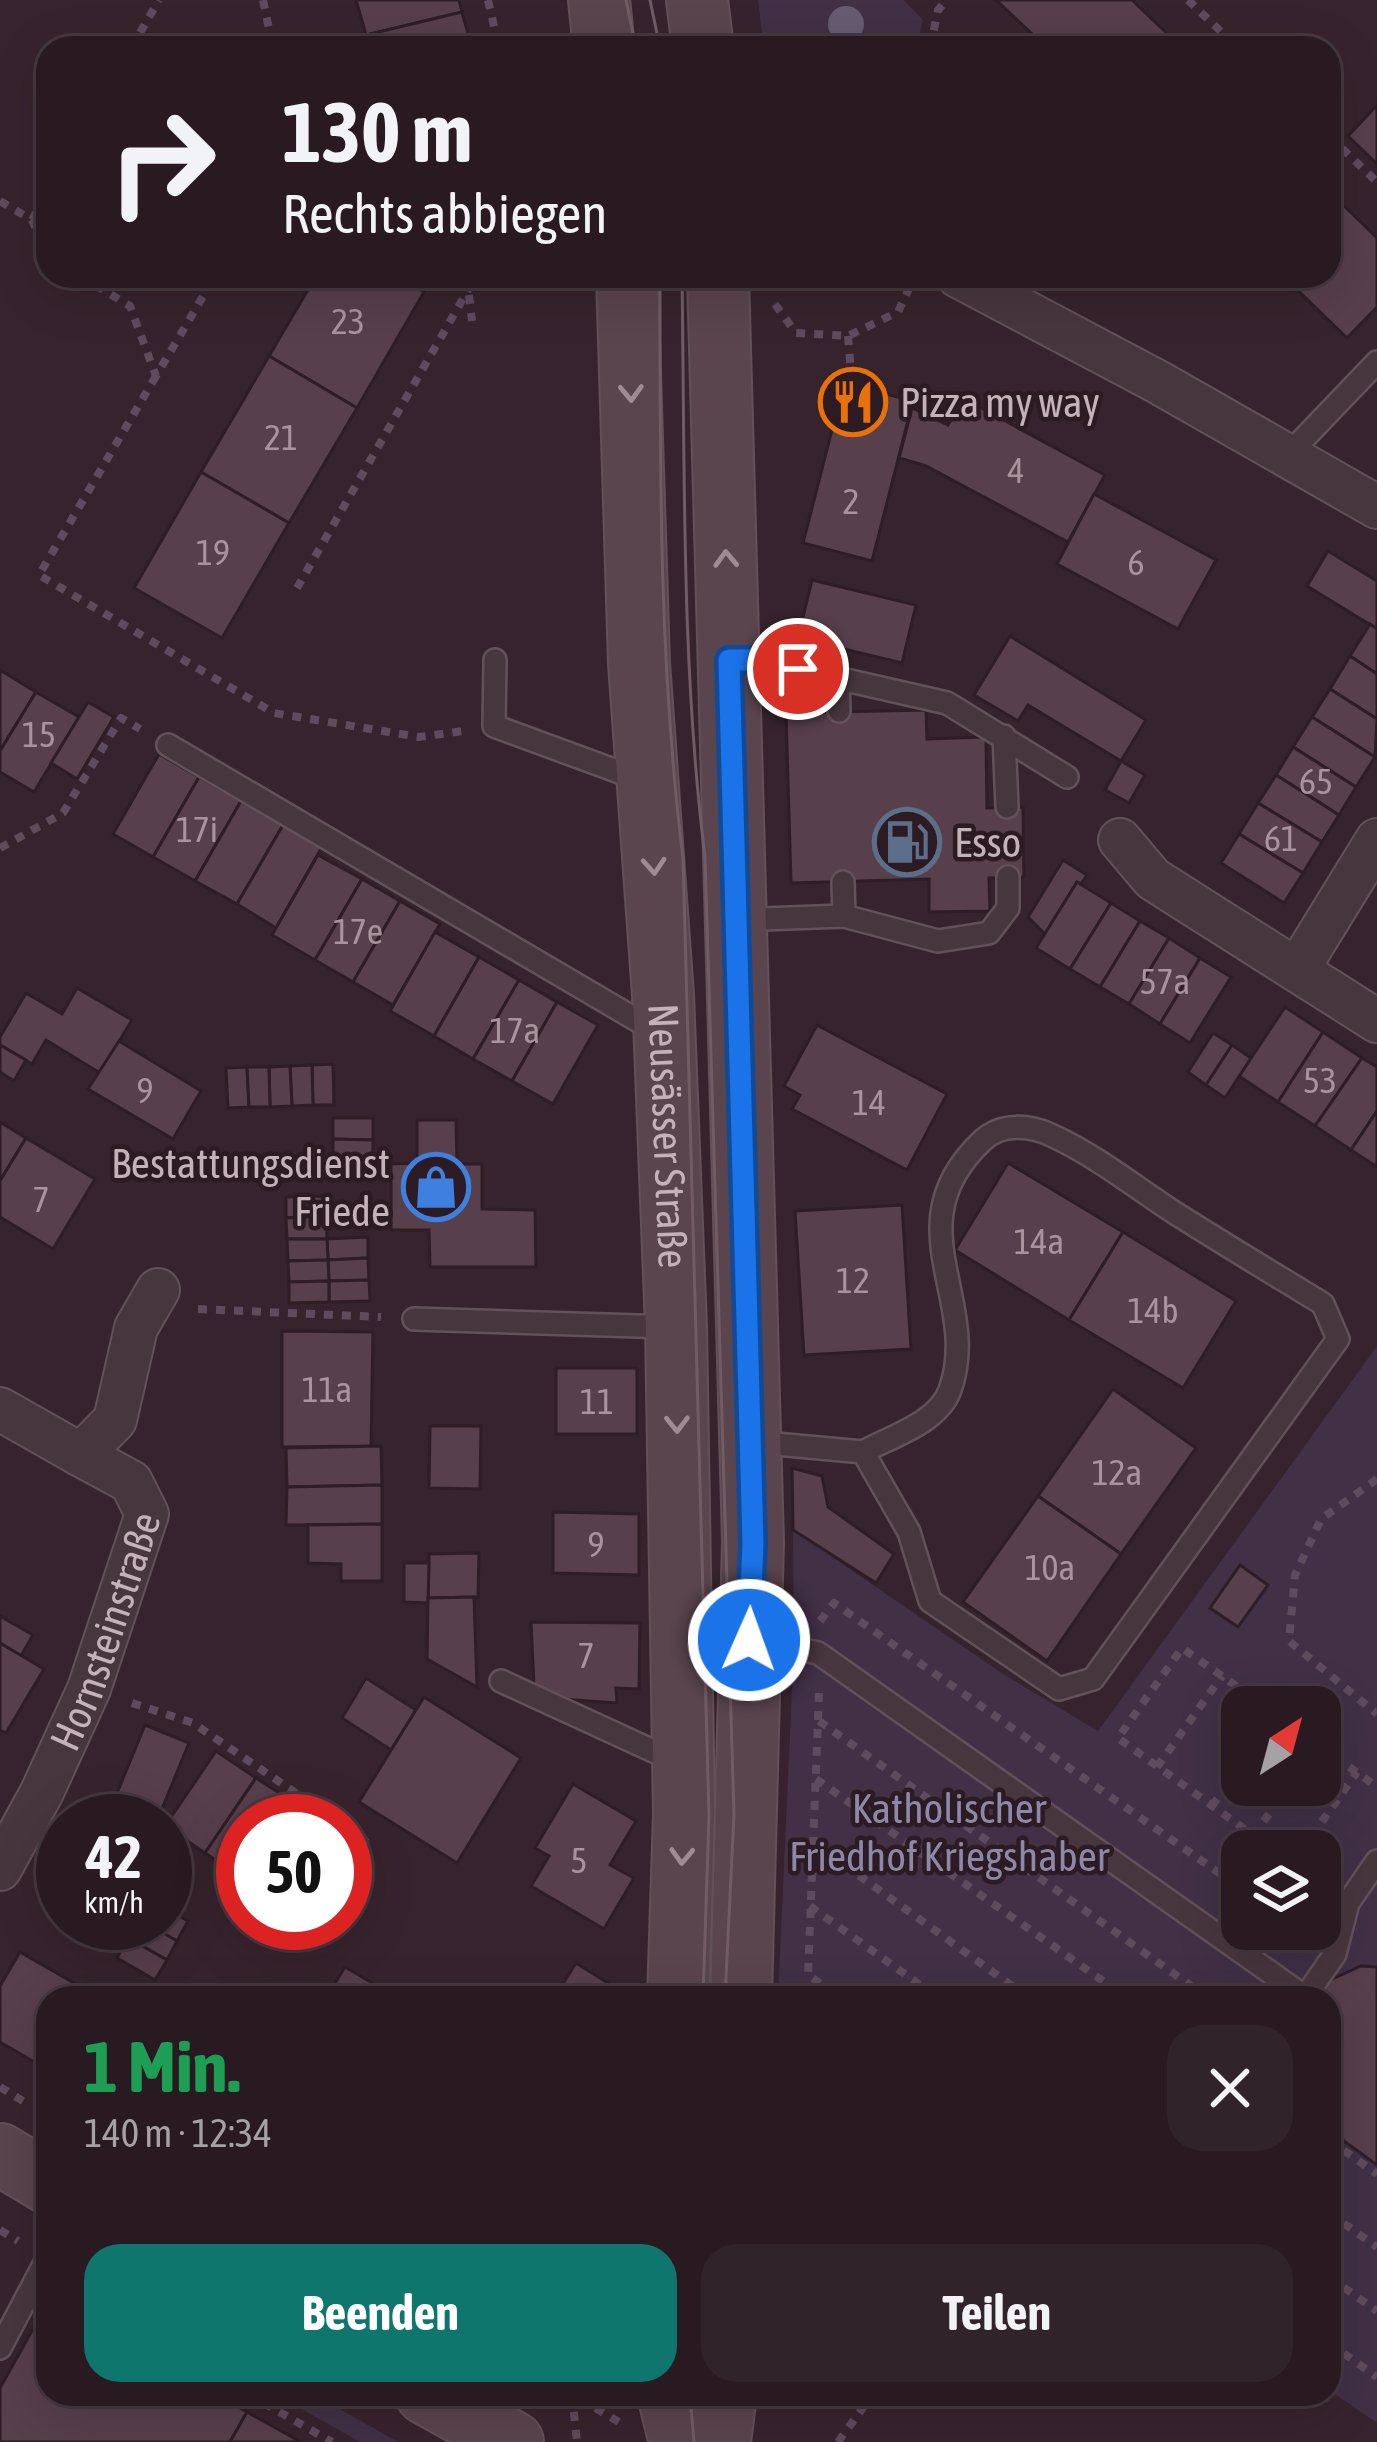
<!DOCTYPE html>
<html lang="de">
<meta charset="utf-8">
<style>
:root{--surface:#291a22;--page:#31232a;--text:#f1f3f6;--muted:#a5a1a5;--line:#453840;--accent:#0f766e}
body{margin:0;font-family:"Asap Condensed",sans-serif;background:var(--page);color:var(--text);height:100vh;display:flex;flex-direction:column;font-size:45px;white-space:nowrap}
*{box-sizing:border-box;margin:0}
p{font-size:39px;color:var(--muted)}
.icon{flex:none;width:66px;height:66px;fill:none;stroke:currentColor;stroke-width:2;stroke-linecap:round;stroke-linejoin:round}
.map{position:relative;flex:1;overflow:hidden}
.panel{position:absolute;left:36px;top:1986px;width:1305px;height:420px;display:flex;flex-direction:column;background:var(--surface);border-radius:36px;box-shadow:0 12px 48px #0002,0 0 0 3px var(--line)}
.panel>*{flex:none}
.guide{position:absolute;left:36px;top:36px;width:1305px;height:252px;border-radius:36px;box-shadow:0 12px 48px #0002,0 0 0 3px var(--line);background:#291a22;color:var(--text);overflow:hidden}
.needle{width:78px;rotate:36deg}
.tools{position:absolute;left:1221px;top:1686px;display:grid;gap:24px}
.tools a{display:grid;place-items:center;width:120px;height:120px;border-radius:24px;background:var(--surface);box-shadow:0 12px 48px #0002,0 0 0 3px var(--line);font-size:60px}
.speed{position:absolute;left:36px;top:1794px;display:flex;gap:24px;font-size:60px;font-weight:700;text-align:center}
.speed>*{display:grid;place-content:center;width:156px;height:156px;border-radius:50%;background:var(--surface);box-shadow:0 12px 48px #0002,0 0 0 3px var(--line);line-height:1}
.speed small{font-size:30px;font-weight:400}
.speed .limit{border:18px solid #d22;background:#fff;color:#111}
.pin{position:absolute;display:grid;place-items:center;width:102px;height:102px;color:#fff;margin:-51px;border:6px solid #fff;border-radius:50%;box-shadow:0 3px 12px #0007}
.me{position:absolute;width:132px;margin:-66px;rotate:2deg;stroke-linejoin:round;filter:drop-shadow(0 0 9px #0008)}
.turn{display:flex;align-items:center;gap:42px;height:252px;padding:0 48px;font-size:54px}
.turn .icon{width:156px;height:156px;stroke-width:2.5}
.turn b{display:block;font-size:84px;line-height:102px}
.round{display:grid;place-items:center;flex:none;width:126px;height:126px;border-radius:36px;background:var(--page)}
.head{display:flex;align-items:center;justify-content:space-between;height:204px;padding:0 48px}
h1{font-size:72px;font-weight:700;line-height:90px;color:#1e9e55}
.action{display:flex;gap:24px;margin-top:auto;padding:24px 48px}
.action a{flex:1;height:138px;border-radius:36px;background:var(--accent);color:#fff;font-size:48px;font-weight:700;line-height:138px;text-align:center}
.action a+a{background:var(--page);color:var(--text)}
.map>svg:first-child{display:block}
.green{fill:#413046;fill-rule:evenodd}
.building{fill:#573f4b;stroke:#2e1d25;stroke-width:3}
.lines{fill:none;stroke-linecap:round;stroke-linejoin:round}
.lane-casing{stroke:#625159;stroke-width:26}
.street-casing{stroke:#625159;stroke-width:46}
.secondary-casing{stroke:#625159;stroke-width:64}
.path{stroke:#5e4b5d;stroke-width:8;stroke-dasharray:9 9;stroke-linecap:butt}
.lane{stroke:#48363e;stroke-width:21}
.street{stroke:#48363e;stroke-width:42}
.secondary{stroke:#5a444e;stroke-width:60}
.tram{stroke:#715c66;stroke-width:3}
.tree{fill:#665b71}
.oneway{stroke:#9f8b94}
.route-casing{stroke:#114b97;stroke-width:30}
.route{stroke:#1a73e8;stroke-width:21}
.labels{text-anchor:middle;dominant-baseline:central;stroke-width:9;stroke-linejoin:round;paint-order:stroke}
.number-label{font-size:36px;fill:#a9949e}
.poi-label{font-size:42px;fill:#c4b1b9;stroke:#2c1b23;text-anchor:start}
.street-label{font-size:42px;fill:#c4b1b9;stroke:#2c1b23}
.park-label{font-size:42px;fill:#8d88a8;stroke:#2c1b23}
</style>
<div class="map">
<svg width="1377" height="2442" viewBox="0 0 1377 2442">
<rect width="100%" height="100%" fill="#37232d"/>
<g class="green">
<path d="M758,0H903L923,20L916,48H764Z"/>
<path d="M1377,1346V2423L1329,2390V1998H778L794,1647L793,1530L1000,1672L1098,1731ZM1242,1707H1320V1785H1242ZM1242,1851H1320V1929H1242Z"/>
<path d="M275,2394H313L398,2442H360Z"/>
</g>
<g class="building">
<path d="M356,0H459L462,12L366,35Z"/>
<path d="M996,0H1132L1176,42L1170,48H1047Z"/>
<path d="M462,12L472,48H369L366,35Z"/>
<path d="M1377,105V164L1348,136Z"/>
<path d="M1329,191L1377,238V307L1347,338L1283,276H1329Z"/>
<path d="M316,276H397L424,292L357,408L269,356Z"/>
<path d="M269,356L357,408L289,523L201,472Z"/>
<path d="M844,383L913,401L872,561L803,543Z"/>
<path d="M963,398L1105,475L1068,542L926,466L899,458L912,408L948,425Z"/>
<path d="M201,472L289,523L222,638L134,588Z"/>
<path d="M1094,494L1216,560L1178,629L1057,564Z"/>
<path d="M1328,551L1377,581V629L1307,586Z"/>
<path d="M812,580L916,605L902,663L798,638Z"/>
<path d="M1370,624L1377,629V674L1350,656Z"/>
<path d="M1010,636L1146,720L1121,761L1028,705L1018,721L974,695Z"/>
<path d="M1350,656L1377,674V719L1330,689Z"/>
<path d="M0,670L36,692L0,751Z"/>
<path d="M1330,689L1377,719L1375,757L1312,717Z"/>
<path d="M36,692L79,717L34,792L0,772V751Z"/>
<path d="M88,702L114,717L77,779L51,763Z"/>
<path d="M926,710L927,739L986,737L987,808L1023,807L1024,877L989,878L990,911L929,912V879L791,883L786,713Z"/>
<path d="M1312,717L1375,757L1356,787L1293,747Z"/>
<path d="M1293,747L1356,787L1339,815L1276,775Z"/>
<path d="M159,754L199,777L153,857L113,834Z"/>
<path d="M1121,761L1145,775L1129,803L1105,790Z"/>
<path d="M1276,775L1339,815L1322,842L1258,803Z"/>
<path d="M199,777L241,801L195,881L153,857Z"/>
<path d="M241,801L283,825L237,904L195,881Z"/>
<path d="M1258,803L1322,842L1303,873L1239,834Z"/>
<path d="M283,825L322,847L276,928L237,904Z"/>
<path d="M1239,834L1303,873L1284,903L1221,863Z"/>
<path d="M318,855L362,879L315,960L272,935Z"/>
<path d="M1063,860L1087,875L1081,884L1077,882L1045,934L1028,917Z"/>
<path d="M362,879L400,901L353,982L315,960Z"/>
<path d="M1077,882L1111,903L1070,969L1036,948Z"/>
<path d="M400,901L440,924L393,1005L353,982Z"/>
<path d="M1111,903L1140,921L1100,987L1070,969Z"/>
<path d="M1140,921L1169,938L1129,1004L1100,987Z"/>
<path d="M435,932L479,957L434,1036L390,1011Z"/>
<path d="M1169,938L1200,958L1160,1024L1129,1004Z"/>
<path d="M479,957L519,980L473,1059L434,1036Z"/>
<path d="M1200,958L1231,977L1190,1043L1160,1024Z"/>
<path d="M519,980L557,1002L512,1081L473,1059Z"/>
<path d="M77,988L132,1020L100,1073L46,1040L32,1064L0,1045V1037L26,993L62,1014Z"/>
<path d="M557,1002L598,1025L553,1104L512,1081Z"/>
<path d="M1285,1007L1323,1032L1278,1102L1239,1076Z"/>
<path d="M817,1025L947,1094L907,1170L792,1109L800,1095L784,1086Z"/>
<path d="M1323,1032L1362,1058L1315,1126L1278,1102Z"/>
<path d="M1213,1033L1232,1045L1206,1085L1188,1072Z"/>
<path d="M119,1041L201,1091L173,1139L88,1089Z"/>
<path d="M0,1045L26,1060L14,1081L0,1072Z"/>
<path d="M1232,1045L1251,1058L1225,1098L1206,1085Z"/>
<path d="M1362,1058L1377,1067V1111L1351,1150L1315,1126Z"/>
<path d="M333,1064L334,1105H313L312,1065Z"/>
<path d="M312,1065L313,1105L292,1106L290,1066Z"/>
<path d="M290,1066L292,1106L270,1107L269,1067Z"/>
<path d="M247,1067L249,1107L228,1108L226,1068Z"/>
<path d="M247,1067H269L270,1107H249Z"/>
<path d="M1377,1111V1167L1351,1150Z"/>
<path d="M333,1118H373V1140L333,1139Z"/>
<path d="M417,1120H456L457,1164H482V1209L535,1210L536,1267H430L429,1230H391V1164L417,1163Z"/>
<path d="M0,1122L26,1138L0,1181Z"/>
<path d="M26,1138L95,1179L53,1249L0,1217V1181Z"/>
<path d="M333,1139L373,1140V1161L333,1160Z"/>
<path d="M1008,1163L1123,1232L1069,1320L955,1250Z"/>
<path d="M326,1196V1216L286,1218V1197Z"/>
<path d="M902,1205L911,1349L804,1355L795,1211Z"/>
<path d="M326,1216L327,1239H287L286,1218Z"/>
<path d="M1123,1232L1236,1301L1183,1388L1069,1320Z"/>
<path d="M368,1237V1258L328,1260L327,1239Z"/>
<path d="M287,1239H327L328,1260L288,1261Z"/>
<path d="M368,1258L369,1280L329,1281L328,1260Z"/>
<path d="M328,1260L329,1281L289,1282L288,1261Z"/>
<path d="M369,1280L370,1301L329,1302V1281Z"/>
<path d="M329,1281V1302L289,1303V1282Z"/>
<path d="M282,1331L373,1332L371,1446L282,1447Z"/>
<rect x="556" y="1368" width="81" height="66"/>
<path d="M1113,1389L1196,1448L1121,1554L1038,1496Z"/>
<path d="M430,1426H481L480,1489L429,1488Z"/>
<path d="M381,1446L382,1485L287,1487L286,1448Z"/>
<path d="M792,1468L822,1476L828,1507L894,1554L876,1583L793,1530Z"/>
<path d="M382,1485V1524L286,1525L287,1487Z"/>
<path d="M1038,1496L1121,1554L1047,1661L963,1602Z"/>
<path d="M553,1512L639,1514V1575L553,1573Z"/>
<path d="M382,1524V1581H341V1564L308,1563V1525Z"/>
<path d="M479,1553L478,1597L428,1598L429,1554Z"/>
<path d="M404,1563H429L428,1603L404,1602Z"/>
<path d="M1240,1565L1268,1585L1238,1627L1210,1608Z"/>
<path d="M474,1597L477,1687L427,1659L428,1598Z"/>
<path d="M0,1616L33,1635L21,1656L0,1643Z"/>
<path d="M531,1622L640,1623L639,1689L616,1688L617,1703L548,1698L534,1687Z"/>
<path d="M0,1643L44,1669L6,1733L0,1730Z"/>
<path d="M366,1678L416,1710L391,1750L342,1718Z"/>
<path d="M424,1697L521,1758L457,1863L359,1802Z"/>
<path d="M145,1725L189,1743L157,1821H134L110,1810Z"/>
<path d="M216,1751L256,1778L205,1853L165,1826Z"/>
<path d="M256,1778L298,1805L288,1821H243V1878L205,1853Z"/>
<path d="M573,1784L636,1821L610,1865L634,1878L604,1929L531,1886L549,1856L535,1848Z"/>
<path d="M345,1853L367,1868L345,1902Z"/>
<path d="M165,1908L188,1921L177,1941L146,1923H165Z"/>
<path d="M136,1923H146L177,1941L167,1960L128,1938Z"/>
<path d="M284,1923H332L318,1944Z"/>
<path d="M128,1938L167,1960L155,1980L117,1958Z"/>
<path d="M20,1952L100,1998H48V2070L0,2042V1986Z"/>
<path d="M576,1963L632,1998H554Z"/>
<path d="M1361,1966L1377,1967V2165L1344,2141L1329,2120V1998H1317L1328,1981Z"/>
<path d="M345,1967L398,1998H326Z"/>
<path d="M48,2302V2394H216L247,2412L230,2442H0V2388Z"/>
<path d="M247,2412L301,2442H230Z"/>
</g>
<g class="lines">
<g class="lane-casing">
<g id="lane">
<path d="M1288,455L1377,362"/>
<path d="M495,660L494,726L641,780"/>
<path d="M729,660H758L947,703L1067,777"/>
<path d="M838,678L839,711"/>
<path d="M1004,736L1007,807"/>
<path d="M168,745L659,1033"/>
<path d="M843,882L844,916"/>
<path d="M737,920L844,916L938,941L989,933L1008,908V877"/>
<path d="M414,1319L671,1327"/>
<path d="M754,1442L863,1452L909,1532L930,1601L1059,1689L1093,1679L1338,1339L1323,1304C1274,1274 1224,1244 1175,1213C1135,1187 1095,1155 1051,1135C1029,1125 1002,1123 983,1140C892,1225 982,1300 950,1390C938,1423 892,1436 863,1452"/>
<path d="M756,1640L818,1653L1305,1997L1335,1954L1348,1903L1377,1861"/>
<path d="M501,1681L675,1761"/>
<path d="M0,2348L48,2257"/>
</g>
</g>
<g class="street-casing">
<g id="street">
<path d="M958,276L1158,382L1377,507"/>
<path d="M1120,840L1153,879L1377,1021"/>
<path d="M1297,970L1377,840"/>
<path d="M0,1409L81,1455"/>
<path id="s1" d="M0,1869L42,1792L89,1689L147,1514L131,1482L81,1455L115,1420L136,1328L158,1290"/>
</g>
</g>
<g class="secondary-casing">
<g id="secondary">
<path d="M599,0L604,48"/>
<path d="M697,0L703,48"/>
<path id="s2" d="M627,276L639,663L663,995L676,1327L684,1814L678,1998"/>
<path d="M718,276L753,1542L741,1998"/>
<path d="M0,2154L48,2183"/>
<path d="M426,2394L513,2442"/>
<path d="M668,2394L680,2442"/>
<path d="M720,2442L726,2394"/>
</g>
</g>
<g class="path">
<path d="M263,0L273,48"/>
<path d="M488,0L499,48"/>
<path d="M1188,0L1238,48"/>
<path d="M131,48L159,0"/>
<path d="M930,48L938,10L947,0"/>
<path d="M1329,136L1377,182"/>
<path d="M0,201L32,220L48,256"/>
<path d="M32,220L48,192"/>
<path d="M80,276L130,306L156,376L215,276"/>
<path d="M469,295L472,321"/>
<path d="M775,304L796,333L848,336L898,312L912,282"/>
<path d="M848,336L851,372"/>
<path d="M156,376L39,575L274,713L419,737L463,731"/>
<path d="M297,588L476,276"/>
<path d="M0,848L63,813L121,718L140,729"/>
<path d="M198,1309L381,1317"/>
<path d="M1377,1479L1321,1519L1295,1575L1289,1641L1377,1714"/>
<path d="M820,1621L834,1603L1242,1889"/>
<path d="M819,1693L808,1975L841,1998"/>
<path d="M132,1703L193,1723L337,1821"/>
<path d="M1266,1707L1182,1648L1118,1738L1275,1851"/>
<path d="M819,1721L1208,1998"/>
<path d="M1320,1746L1377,1787"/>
<path d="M1157,1767L1222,1676"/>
<path d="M816,1779L1127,1998"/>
<path d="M1212,1806L1242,1764"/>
<path d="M345,1827L368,1843"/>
<path d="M1253,1836L1290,1785"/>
<path d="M815,1844L1029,1998"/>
<path d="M1301,1851L1357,1772"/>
<path d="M810,1906L938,1998"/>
<path d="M0,2087L26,2103"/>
<path d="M1329,2140L1377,2174"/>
<path d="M1329,2213L1377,2247"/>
<path d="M0,2230L18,2241"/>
<path d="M1329,2277L1377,2311"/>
<path d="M1329,2343L1377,2377"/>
<path d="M248,2394L332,2442"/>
<path d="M572,2394L577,2442"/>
<path d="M576,2394L617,2404"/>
<path d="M580,2399L619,2422"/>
<path d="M838,2442L873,2394"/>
</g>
<use href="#lane" class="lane"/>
<use href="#street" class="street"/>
<use href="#secondary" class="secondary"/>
<g class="tram">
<path d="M626,0L636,48"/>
<path d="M650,0L660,48"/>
<path d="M660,276C660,470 659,666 683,858L709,1816L703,1998"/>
<path d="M682,276C685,469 681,665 705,857L734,1815L725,1998"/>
<path d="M690,2394L694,2442"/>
</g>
</g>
<circle class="tree" cx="846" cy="24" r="18"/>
<defs><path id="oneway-chevron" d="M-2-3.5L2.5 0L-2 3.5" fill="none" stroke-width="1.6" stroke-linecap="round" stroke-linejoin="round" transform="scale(3)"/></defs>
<g class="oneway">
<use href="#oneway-chevron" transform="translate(631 393) rotate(88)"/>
<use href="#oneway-chevron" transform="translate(726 559) rotate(-92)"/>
<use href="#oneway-chevron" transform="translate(654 866) rotate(86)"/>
<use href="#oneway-chevron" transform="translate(677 1424) rotate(89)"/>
<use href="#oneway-chevron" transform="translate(682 1856) rotate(92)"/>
</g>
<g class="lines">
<g class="route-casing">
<path id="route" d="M749,1640L753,1543L729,660H758L798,669"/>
</g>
<use href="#route" class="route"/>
</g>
<defs>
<g id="restaurant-ring" transform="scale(3.45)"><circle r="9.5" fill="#2c1b23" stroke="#e8710a" stroke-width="1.5"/><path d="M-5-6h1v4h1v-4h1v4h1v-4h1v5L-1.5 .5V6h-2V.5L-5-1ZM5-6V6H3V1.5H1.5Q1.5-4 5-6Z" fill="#e8710a"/></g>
<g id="fuel-ring" transform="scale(3.45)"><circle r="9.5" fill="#2c1b23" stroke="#5c6f8a" stroke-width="1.5"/><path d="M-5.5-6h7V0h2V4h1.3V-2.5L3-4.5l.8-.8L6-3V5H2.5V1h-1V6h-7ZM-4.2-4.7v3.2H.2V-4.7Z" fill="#5c6f8a"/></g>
<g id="shop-ring" transform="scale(3.45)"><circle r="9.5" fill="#2c1b23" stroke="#3f7fe0" stroke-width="1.5"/><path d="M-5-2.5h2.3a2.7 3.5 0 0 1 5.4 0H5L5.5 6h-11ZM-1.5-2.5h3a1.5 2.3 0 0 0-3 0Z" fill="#3f7fe0"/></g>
</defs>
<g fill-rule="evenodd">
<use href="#restaurant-ring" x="853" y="402"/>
<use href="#fuel-ring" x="907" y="842"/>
<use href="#shop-ring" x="436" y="1187"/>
</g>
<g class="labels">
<g class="number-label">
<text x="348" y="321">23</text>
<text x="281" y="437">21</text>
<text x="1016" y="470">4</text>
<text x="851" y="501">2</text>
<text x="213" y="552">19</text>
<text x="1136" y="562">6</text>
<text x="39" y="734">15</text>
<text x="1316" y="781">65</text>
<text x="197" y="829">17i</text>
<text x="1281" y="838">61</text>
<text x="358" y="931">17e</text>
<text x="1165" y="981">57a</text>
<text x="515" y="1030">17a</text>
<text x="1320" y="1080">53</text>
<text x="145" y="1090">9</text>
<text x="869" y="1102">14</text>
<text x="41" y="1199">7</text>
<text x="1039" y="1241">14a</text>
<text x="853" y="1280">12</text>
<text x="1153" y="1310">14b</text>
<text x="327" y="1389">11a</text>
<text x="597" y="1401">11</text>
<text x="1117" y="1472">12a</text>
<text x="596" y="1544">9</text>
<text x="1050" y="1567">10a</text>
<text x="586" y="1655">7</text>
<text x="579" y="1860">5</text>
</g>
<g class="poi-label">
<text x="900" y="402">Pizza my way</text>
<text x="954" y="842">Esso</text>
<text x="390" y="1163" text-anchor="end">Bestattungsdienst<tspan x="390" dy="48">Friede</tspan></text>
</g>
<g class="street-label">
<text stroke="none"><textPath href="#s2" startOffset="861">Neusässer Straße</textPath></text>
<text stroke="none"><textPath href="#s1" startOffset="261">Hornsteinstraße</textPath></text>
</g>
<g class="park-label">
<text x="949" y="1808">Katholischer<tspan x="949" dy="48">Friedhof Kriegshaber</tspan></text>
</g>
</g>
</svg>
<div class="tools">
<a><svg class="needle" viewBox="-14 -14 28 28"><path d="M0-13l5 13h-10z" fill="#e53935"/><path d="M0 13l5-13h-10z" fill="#a5a1a5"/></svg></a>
<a><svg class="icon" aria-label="layers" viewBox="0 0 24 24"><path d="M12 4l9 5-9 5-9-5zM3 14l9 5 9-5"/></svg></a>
</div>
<div class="speed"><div>42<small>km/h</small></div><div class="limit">50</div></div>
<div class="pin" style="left:798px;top:669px;background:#d93025"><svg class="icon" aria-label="arrive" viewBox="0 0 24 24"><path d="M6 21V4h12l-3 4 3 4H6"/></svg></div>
<svg class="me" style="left:749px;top:1640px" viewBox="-20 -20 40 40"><circle r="17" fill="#1a73e8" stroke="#fff" stroke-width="3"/><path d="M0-11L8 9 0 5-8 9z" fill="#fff"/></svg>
<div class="guide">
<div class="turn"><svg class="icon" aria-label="right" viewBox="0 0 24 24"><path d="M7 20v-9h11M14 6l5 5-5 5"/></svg><div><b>130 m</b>Rechts abbiegen</div></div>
</div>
<section class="panel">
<div class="head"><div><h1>1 Min.</h1><p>140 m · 12:34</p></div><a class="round"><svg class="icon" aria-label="close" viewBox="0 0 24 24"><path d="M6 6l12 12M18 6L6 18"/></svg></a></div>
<div class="action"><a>Beenden</a><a>Teilen</a></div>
</section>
</div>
